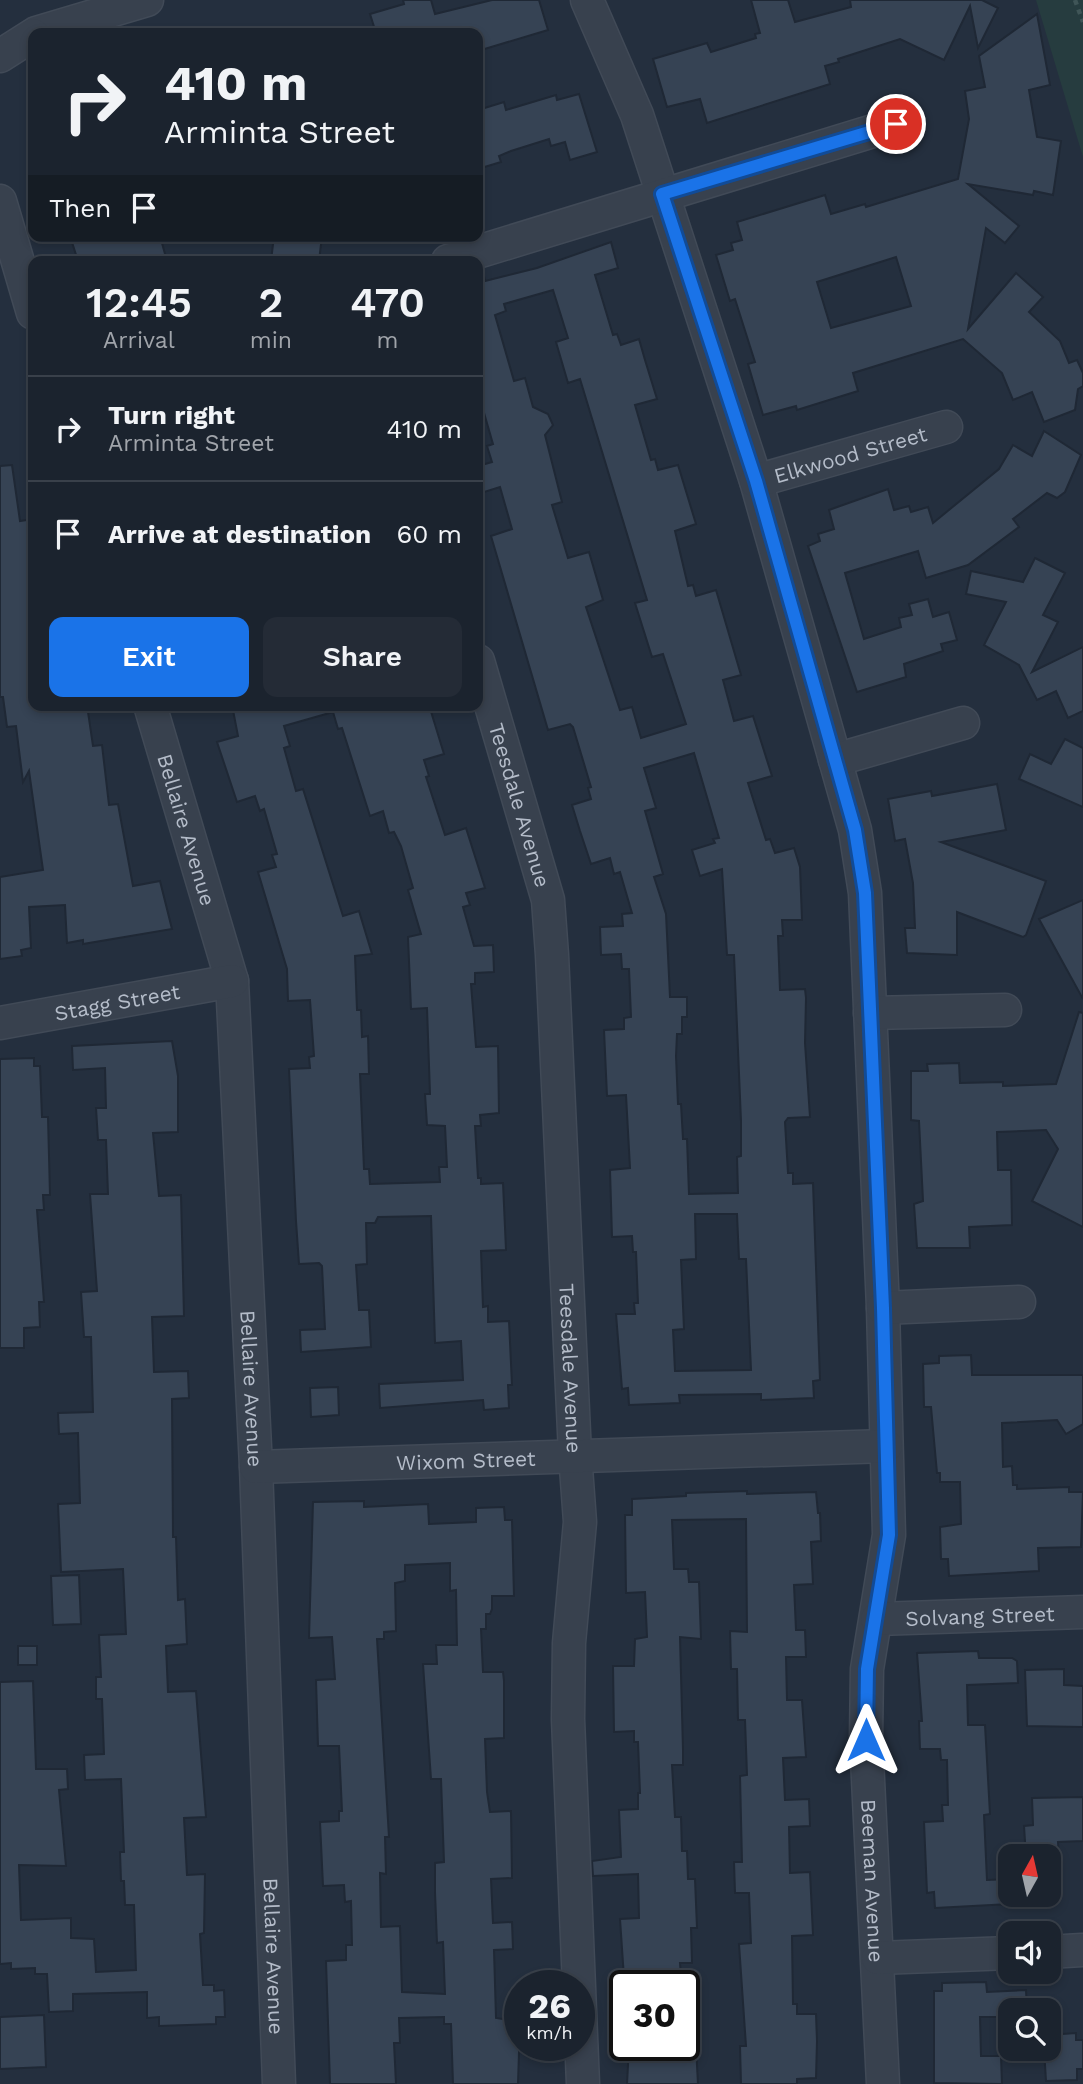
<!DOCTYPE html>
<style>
:root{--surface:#1b232e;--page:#242b36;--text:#f1f3f6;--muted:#a0a4aa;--line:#39404a;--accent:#1a73e8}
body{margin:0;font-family:"Work Sans",sans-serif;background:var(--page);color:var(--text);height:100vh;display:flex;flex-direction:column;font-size:26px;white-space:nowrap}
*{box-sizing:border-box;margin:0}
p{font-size:23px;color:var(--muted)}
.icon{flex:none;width:38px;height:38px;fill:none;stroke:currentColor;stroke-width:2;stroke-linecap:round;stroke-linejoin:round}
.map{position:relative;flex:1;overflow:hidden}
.panel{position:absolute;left:28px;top:256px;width:455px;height:455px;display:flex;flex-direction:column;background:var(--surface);border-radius:14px;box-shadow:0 4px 10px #0003,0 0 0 2px var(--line)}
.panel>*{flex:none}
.banner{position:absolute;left:28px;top:28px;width:455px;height:214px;border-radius:14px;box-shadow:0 4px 10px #0003,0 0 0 2px var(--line);background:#1b232e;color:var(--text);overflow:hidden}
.needle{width:46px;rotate:8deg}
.buttons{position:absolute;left:998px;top:1844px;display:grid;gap:14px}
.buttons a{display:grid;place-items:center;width:63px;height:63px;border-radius:14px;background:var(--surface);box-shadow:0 4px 10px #0003,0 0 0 2px var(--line);font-size:35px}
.speed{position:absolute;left:504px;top:1970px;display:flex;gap:14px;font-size:35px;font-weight:700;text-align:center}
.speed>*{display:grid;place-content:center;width:91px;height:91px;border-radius:50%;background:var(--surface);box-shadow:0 4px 10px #0003,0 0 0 2px var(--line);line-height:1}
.speed small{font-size:18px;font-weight:400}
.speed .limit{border:4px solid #111;border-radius:10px;background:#fff;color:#111}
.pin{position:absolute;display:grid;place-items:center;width:60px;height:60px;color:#fff;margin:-30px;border:4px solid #fff;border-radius:50%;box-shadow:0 2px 7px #0007}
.me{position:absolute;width:77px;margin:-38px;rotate:0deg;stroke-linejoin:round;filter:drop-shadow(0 0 5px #0008)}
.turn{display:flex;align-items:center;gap:24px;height:147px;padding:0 21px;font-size:32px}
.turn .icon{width:91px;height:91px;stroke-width:2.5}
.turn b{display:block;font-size:49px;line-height:60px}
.then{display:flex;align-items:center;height:66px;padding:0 21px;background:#0003;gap:14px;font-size:26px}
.eta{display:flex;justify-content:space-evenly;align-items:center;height:119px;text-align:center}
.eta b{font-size:42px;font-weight:600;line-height:49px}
.cta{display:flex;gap:14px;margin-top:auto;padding:14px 21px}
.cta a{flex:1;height:80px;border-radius:14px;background:var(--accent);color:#fff;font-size:28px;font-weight:600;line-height:80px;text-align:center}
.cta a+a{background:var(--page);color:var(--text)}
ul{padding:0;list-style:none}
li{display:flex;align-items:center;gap:21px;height:105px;padding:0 21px;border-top:2px solid var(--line)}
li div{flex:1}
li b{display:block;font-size:26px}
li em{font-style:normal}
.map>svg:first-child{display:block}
.green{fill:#263c3f}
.building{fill:#364354;stroke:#1f2835;stroke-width:2;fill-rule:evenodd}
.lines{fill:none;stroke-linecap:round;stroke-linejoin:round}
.minor-casing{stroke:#414a57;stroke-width:35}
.path{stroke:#3f5557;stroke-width:4.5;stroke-dasharray:5 5;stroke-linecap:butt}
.minor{stroke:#38414e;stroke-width:32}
.route-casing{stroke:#114b97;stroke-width:18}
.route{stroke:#1a73e8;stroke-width:12}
.labels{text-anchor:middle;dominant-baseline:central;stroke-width:7;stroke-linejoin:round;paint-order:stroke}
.street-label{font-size:21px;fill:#b4bcc9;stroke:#1d2633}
</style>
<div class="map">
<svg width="1083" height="2084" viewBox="0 0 1083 2084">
<rect width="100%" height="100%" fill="#242f3e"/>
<path class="green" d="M1036,0H1083V157Z"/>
<g class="building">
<path d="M403,0H431L435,14L492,0H539L548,30L478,51V33H376L370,14L404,4Z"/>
<path d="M751,0H788L795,22L851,7L850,0H982L998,8L978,48L970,6L944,60L900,39L838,59L839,62L825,66L830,84L707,123L700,99L667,107L653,59L707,43L711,52L756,38L755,34L760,33Z"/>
<path d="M1037,14L1050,85L1029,90L1037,137L1061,141L1053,195L1034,191L1033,195L968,184L1019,226L1005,243L986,228L968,329L1016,273L1043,297L1029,312L1060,341L1069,363L1077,360L1083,373V386L1078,389L1075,410L1044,422L1032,392L1013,400L1002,373L963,339L853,373L858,391L797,410L796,406L763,415L748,364L755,362L735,299L730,301L716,255L733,250L731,243L742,240L737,222L825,195L831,214L865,204L866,207L958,179L969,119L965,91L985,87L979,56ZM896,257L911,306L831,328L817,282Z"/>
<path d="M579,94L597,152L570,160L565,142L551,146L549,139L511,151L499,156L501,162L478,169V110L504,102L506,110L556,95L557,100Z"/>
<path d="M70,236H160L167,261H78Z"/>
<path d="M274,236H322L319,261H271Z"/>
<path d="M611,242L618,268L595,275L613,335L617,334L621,345L639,339L645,360L657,399L635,405L651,460L655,459L658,470L678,465L696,524L675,531L688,586L693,585L696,596L716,590L741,675L723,680L734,721L753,716L772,776L748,783L766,840L770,839L775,853L794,848L800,867L802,920H782L783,936H778L780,990L805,989L806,998L805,1043L810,1117L788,1118L785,1122L788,1173H793V1184L813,1183L820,1380L813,1381L814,1398L761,1400V1394L679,1395L680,1403L629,1405L628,1388L622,1389L616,1314H635L634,1303H638L636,1252H633L632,1236L612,1237L610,1170L630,1168L626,1095L607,1096L604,1030L624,1029V1018L631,1017L629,969H622L621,954L601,955L600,927L623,926L622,914L632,913L620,872L614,874L610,858L591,864L580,831L572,805L591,799L588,788L591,787L573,727L570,724L548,730L491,536L512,529L500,487L478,494V466L492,462L487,446L493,444L478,392V276H484L485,281L537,268ZM553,290L568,338L556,342L568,383L580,379L647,600L635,603L652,657L663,654L686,724L641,738L632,707L620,710L586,607L603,600L589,552L568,558L552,505L562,502L545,435L553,425L548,414L533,407L525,378L514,381L495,315L506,311L504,304ZM694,753L719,838L713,839L715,843L692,850L700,876L722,869L727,955H734L741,1121V1156L737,1157L738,1193L689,1194L687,1139H683L681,1104H678L676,1056L677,1034H682V1017H687V997H670L666,914L654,877L663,874L645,811L656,808L644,768ZM695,1214H737L739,1259H746L751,1370L675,1371L673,1330L684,1329L681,1260L696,1259Z"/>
<path d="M1044,431L1081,455L1065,492L1057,498L1047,493L1013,519L1019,527L968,565L926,578L918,551L845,573L864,639L901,627L899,618L912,615L909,604L928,599L933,617L949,612L957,640L941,644L943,651L904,664L906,677L857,692L808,546L820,541L818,534L834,529L829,510L888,489L894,510L909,506L911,512L928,507L933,523L999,469L1013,445L1032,456Z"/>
<path d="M12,465L20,521L33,519V705H87L93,746L102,745L109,805L118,804L133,886L160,881L172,929L83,944V940L67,943L65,905L29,907L31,948L21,950L22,956L0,959V877L43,870L29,771L23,782L16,726L7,727L3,697H0V466Z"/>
<path d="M1035,558L1065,573L1043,615L1058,622L1032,672L1083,647V711L1068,718L1056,691L1037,700L1019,665L984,645L1006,602L966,594L971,571L1023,582Z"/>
<path d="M232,705H429L444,754L424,760L429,776L426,777L445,835L466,828L485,888L466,893L470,905L463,907L474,946L493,945L494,972L475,973V984H471L476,1047L498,1046L499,1113L480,1115L481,1126H475L478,1178H481V1184L503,1183L506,1250L481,1251L483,1307L488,1306V1322L509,1321L512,1385H508L509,1408L484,1410L483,1400L380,1408L379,1384L463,1380L461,1341L435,1343L431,1216L378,1217L375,1223H366L367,1264L356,1265L359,1310H369L371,1347L301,1352L300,1330L325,1329L322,1266L319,1263L299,1264L296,1221L289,1069L310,1068L309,1057L314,1056L310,1000L288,1001L287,969L258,872L276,867L272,855L277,854L264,809L260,811L255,796L237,802L217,742L238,736ZM333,712L338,729L342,728L370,816L383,811L389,833L394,832L401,846L413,888L408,890L421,934L408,937L411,1009L427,1008L430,1094H425L427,1125L445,1126L447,1167H439L440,1182L370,1184L369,1169H364L360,1074H369L368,1036L362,1037L361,1010H357L355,956L372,954L359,911L343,916L303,789L296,791L284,748L290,746L284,726Z"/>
<path d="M1065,739L1083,748V807L1019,779L1030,754L1051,764Z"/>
<path d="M997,784L1006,830L941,842L1046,881L1026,935L1023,937L957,912V955L907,953L905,928H915L913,883L905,839L895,841L888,799L931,791L932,796Z"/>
<path d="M1083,900V999L1039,919Z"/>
<path d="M1079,1012L1083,1013V1227L1032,1201L1058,1149L1046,1130L997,1132L998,1170H1011L1012,1225L969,1227L970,1248H917L914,1204L923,1201L919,1121L911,1120V1071H928L927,1064L959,1063L960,1083L1003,1082V1086L1056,1084Z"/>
<path d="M172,1041L178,1076V1132L153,1133L159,1196L181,1195L184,1316L152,1317L154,1372L188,1371L189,1398L172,1399L173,1537H176L178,1600L185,1599L187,1644L166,1646L168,1692L196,1691L206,1817L184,1818L187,1875L205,1874L204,1933L200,1934L203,1985H214V1991L224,1990L225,2017H216V2024L159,2026V2017L147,2018V1992L73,1994V2011L49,2012L47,1974H35V1968L11,1969V1963L0,1964V1682L33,1681L36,1769H67L68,1789L59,1790L66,1866L19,1865L21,1920L71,1918V1938L94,1939L96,1972L136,1970L134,1905H125L124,1881H121L120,1852H124L121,1779L85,1780L84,1755L104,1754L102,1699H96V1677H101L99,1635L126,1634L123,1569L61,1572L58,1504L80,1503L78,1433L59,1434L58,1413L93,1412L91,1337H84L81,1292L97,1291L90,1194H108L106,1140H98L96,1108H106L105,1068L73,1070L72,1046Z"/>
<path d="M34,1058V1066H40L42,1117H48L50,1195H43L44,1210H37L44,1302H39L40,1327L24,1328V1348H0V1059Z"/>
<path d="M971,1355L972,1375H1083V1424L1066,1434L1057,1420L1002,1423L1003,1467L1012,1466L1013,1485H1017V1489L1069,1487V1492H1083L1081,1547L1038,1548L1039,1571L949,1576L948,1559H941L940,1527L961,1524L960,1482H940V1473H937L931,1407H924L923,1364L939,1363V1356Z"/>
<path d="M338,1387L339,1415L311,1417L310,1388Z"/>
<path d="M747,1491V1494L816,1492L818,1513H820L821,1541L811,1542L813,1584L794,1585L796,1630H805L806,1657H786L787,1700H802L806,1757L783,1758L785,1800L809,1799L810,1826L789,1827L790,1873L810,1872L813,1935L792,1936L793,2004H797V2014H816L817,2041L816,2078L797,2079V2084H741L740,2046H746L739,1944L751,1943L749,1893H735L734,1862H742L740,1776L747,1775L745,1720H738L737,1669H731L730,1631L747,1632L746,1519L672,1520L674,1569H688L689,1582H699L701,1639L680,1637L683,1750V1765H672L675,1817H681L682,1851H687L688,1879H695L697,1928H691L692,1963H680L681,1976L624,1978L620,1919L639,1918L638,1874L593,1876L592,1861L621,1857L619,1810L638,1809V1793H640L638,1742H634V1731L614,1732L613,1666H634L635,1639L647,1637L645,1592L626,1593L625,1515H632V1499L686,1496V1493Z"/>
<path d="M364,1501V1507L428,1504L429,1524L476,1522V1508L504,1507L505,1520H512L514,1596H492V1609L490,1614H486V1629H481L483,1672H503L504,1681V1738L485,1739L487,1792L490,1812L511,1811L512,1878L491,1879L493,1923L512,1922L513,1949L494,1950L496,2018L520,2022L518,2084H453L451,2024H444V2017L399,2018L400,2043H394L396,2084H330L326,1961L346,1960V1945H352L351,1901L345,1902L344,1885L323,1886L320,1822L339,1821V1811H342L339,1746H318L316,1680L335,1679L332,1637L309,1638L313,1502ZM450,1563V1591L456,1590L457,1645H436L437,1664H423L431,1779H441L444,1862L435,1863V1892L437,1943L443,1942L445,1994L402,1992L400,1926L381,1927L380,1873L386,1874L385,1837H389L377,1639H384V1632L396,1631L395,1583L405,1581V1565Z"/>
<path d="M79,1575L81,1624L53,1625L51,1576Z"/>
<rect x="18" y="1646" width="19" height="19"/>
<path d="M978,1651L979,1658H1012L1017,1661L1018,1683L967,1685L968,1725H985L990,1814L984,1815L987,1880L1010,1879V1904L935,1908L934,1892L927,1893L924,1822L943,1821L942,1805H948L947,1760H941L940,1749H920L919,1721H922L917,1653Z"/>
<path d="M1064,1669V1685L1083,1686V1727L1027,1726L1025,1670Z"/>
<path d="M1083,1797V1841L1058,1842L1059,1857H1026L1024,1826L1033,1825L1032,1798Z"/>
<path d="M986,1982L987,1992L1026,1990L1027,2011H1010V2017H980L981,2056H1001L1002,2084L934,2083V1991H942V1983Z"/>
<path d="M44,2015L46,2067L0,2069V2017Z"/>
<path d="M1076,2033V2040H1083V2069H1077V2080L1046,2081L1044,2049H1048V2035Z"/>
<path d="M629,2046H696L698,2084H627Z"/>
</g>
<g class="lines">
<g class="minor-casing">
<g id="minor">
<path id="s1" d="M587,0L637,115L756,481L855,830L865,893L883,1308L889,1535L867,1669L866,1739L883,2084"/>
<path d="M36,33L147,0"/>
<path d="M0,56L33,35"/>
<path d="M0,201L33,313"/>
<path d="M448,261L896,124"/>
<path id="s2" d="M756,481L946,427"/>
<path id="s3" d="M478,661L548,900L552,955L575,1454L580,1522L569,1643L568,1719L583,2084"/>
<path id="s4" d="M150,705L232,981L256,1467L279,2084"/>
<path d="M835,760L963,723"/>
<path d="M870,1013L1005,1010"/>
<path id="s5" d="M0,1023L232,981"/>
<path d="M883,1308L1019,1302"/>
<path id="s6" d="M256,1467L886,1446"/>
<path id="s7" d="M877,1619L1083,1612"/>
<path d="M1048,1952L1082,1950"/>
<path d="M878,1958L1010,1953"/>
</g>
</g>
<path class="path" d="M1075,0L1083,22"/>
<use href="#minor" class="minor"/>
</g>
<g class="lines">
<g class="route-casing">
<path id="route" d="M866,1740L867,1669L889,1535L883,1308L865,893L855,830L756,481L662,194L896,124"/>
</g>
<use href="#route" class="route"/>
</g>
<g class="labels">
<g class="street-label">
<text stroke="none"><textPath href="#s2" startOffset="98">Elkwood Street</textPath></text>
<text stroke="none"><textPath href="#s3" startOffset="150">Teesdale Avenue</textPath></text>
<text stroke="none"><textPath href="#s4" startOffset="130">Bellaire Avenue</textPath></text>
<text stroke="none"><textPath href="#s5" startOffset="119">Stagg Street</textPath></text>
<text stroke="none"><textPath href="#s3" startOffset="718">Teesdale Avenue</textPath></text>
<text stroke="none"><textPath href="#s4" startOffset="696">Bellaire Avenue</textPath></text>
<text stroke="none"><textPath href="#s6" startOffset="210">Wixom Street</textPath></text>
<text stroke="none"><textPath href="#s7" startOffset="103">Solvang Street</textPath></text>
<text stroke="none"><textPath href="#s1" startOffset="1927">Beeman Avenue</textPath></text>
<text stroke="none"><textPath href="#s4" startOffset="1264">Bellaire Avenue</textPath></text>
</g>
</g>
</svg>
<div class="buttons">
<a><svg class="needle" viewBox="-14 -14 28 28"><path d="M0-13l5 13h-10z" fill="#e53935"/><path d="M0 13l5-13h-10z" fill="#a0a4aa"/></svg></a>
<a><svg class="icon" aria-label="sound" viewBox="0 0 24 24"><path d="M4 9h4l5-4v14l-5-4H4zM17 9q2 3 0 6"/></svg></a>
<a><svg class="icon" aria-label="search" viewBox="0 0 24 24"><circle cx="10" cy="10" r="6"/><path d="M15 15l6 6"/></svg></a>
</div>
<div class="speed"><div>26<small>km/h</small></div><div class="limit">30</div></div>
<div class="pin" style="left:896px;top:124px;background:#d93025"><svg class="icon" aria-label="arrive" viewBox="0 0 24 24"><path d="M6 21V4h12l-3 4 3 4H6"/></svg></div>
<svg class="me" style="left:866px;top:1740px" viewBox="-20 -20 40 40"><path d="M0-17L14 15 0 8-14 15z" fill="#1a73e8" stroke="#fff" stroke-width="4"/></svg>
<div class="banner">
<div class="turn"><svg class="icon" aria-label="right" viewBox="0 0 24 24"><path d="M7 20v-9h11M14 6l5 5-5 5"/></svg><div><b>410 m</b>Arminta Street</div></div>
<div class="then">Then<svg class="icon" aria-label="arrive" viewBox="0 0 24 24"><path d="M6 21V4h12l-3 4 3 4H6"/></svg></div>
</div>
<section class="panel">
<div class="eta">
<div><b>12:45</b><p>Arrival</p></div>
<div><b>2</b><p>min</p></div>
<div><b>470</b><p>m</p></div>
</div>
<ul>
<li><svg class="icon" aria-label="right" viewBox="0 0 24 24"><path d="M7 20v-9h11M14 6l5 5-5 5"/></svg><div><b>Turn right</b><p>Arminta Street</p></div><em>410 m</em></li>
<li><svg class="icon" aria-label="arrive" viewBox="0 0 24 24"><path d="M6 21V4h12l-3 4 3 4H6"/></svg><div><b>Arrive at destination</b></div><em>60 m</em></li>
</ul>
<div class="cta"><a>Exit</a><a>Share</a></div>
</section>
</div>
